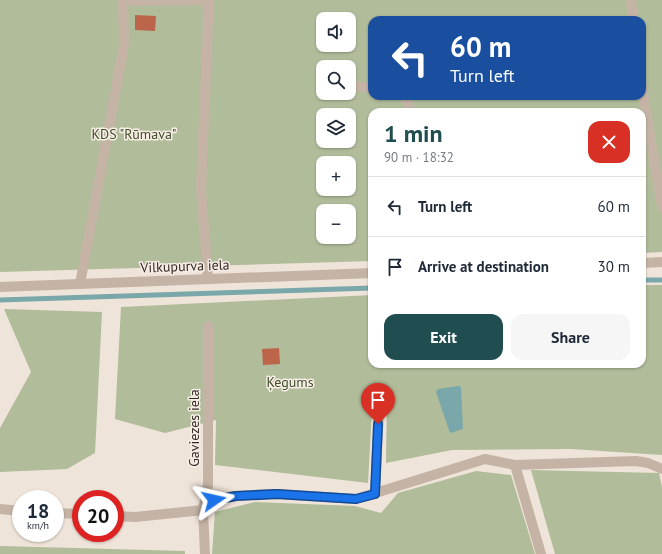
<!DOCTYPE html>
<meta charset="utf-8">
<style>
:root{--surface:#fff;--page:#f6f6f7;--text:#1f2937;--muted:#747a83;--line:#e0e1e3;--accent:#204d50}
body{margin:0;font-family:"PT Sans",sans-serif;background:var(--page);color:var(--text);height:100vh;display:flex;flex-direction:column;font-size:15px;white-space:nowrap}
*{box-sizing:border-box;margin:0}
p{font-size:13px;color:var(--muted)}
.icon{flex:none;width:22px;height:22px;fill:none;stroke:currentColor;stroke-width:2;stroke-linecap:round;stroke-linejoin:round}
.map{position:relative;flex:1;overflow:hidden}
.panel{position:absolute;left:368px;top:108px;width:278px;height:260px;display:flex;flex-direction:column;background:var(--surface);border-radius:12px;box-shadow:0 1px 3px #0004}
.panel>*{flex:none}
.guide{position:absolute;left:368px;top:16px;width:278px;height:84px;border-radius:12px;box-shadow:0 1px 3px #0004;background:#1a4fa0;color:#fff;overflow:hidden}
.controls{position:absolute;left:316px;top:12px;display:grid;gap:8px}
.controls a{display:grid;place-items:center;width:40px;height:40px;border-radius:8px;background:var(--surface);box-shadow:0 1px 3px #0004;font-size:20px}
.speed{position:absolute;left:12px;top:490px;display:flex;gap:8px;font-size:20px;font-weight:700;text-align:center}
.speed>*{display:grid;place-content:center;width:52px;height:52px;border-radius:50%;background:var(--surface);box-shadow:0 1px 3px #0004;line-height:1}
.speed small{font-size:10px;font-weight:400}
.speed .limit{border:6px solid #d22;background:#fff;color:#111}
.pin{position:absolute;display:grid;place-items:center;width:34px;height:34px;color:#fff;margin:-41px -17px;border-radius:50% 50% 50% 0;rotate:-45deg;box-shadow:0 0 4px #0007}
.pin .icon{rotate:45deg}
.me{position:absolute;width:44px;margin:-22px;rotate:79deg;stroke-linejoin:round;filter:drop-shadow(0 0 3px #0008)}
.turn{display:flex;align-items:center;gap:14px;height:84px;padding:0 16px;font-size:18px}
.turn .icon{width:52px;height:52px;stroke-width:2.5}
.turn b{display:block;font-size:28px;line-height:34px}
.round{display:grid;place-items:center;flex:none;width:42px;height:42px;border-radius:12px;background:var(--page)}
.summary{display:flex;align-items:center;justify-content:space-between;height:68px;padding:0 16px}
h1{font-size:24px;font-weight:700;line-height:30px;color:var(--accent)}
.cta{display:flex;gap:8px;margin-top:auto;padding:8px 16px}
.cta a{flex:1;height:46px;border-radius:12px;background:var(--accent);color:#fff;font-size:16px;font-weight:700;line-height:46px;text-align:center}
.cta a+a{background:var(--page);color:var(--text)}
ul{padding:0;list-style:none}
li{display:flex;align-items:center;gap:12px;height:60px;padding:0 16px;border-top:1px solid var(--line)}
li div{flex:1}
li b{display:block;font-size:15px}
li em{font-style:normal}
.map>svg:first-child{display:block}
.green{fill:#b1bc9a;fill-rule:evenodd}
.water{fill:#7aa7a9}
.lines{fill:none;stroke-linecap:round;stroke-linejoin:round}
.stream{stroke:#7aa7a9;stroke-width:5}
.building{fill:#bc654a}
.service{stroke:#c5b4a6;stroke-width:10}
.minor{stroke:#c5b4a6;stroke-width:10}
.route-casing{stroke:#114b97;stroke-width:10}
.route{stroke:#1a73e8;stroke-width:7}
.labels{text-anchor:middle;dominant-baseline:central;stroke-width:3;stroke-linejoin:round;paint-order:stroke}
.park-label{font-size:14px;fill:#424e2c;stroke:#f7eee5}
.street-label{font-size:14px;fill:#322a26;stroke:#f7eee5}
</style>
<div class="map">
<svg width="662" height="554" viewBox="0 0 662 554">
<rect width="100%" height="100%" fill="#efe4d9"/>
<g class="green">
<path d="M0,0H662V252L642,253V112H372V261L0,272ZM323,19H349V45H323ZM372,20H642V96H372ZM323,67H349V93H323ZM323,115H349V141H323ZM323,163H349V189H323ZM323,211H349V237H323Z"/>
<path d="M642,285H662V455L571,449L452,450L386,463L387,389L373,391L368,483L215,465L216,420L165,433L115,419L121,307L372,295V364H642Z"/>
<path d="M4,309L102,312L95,453L67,469L0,472V428L31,372Z"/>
<path d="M531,470L659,473L662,487V554H555Z"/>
<path d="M476,471L511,475L535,554H212L215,512L255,502L355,506L381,513L398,493Z"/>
<path d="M0,546L185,551V554H0Z"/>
</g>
<path class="water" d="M458,386L461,387L463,429L450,433L436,392L438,389Z"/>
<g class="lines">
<g class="stream">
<path d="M642,280H662"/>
<path d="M0,300L372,288"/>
</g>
</g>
<g class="building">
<path d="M135,15L156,16L155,31L135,30Z"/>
<path d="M279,348L280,364L263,365L262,349Z"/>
</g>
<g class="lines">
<g class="service">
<path d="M631,0L633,20"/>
<path d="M123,1L209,0L201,189L208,279"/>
<path d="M349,85L372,88"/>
<path d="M642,87L662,207"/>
<path d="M402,96L406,98L410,112"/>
<path d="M80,284L124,45L123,0"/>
<path d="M515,465L541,554"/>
<path d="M375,494L379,410"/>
<path d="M203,510L214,500L236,496L277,494L356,499L485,459L515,465L636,461L648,463L662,469"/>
</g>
<g class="minor">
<path d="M642,263L662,262"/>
<path d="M0,287L372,273"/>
<path d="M0,509L21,511"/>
<path d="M55,513L81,514"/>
<path d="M115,516L135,517L203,510"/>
<path d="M205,554L203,510L208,485V326"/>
</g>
</g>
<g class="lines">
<g class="route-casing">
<path id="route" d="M214,500L236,496L277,494L356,499L375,494L378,424"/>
</g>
<use href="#route" class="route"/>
</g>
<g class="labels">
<g class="park-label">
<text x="134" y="134">KDS "Rūmava"</text>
<text x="290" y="382">Ķegums</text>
</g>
<g class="street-label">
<text transform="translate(185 266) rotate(-2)">Vilkupurva iela</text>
<text transform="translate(194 428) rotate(-90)">Gaviezes iela</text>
</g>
</g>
</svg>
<div class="controls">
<a><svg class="icon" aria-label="sound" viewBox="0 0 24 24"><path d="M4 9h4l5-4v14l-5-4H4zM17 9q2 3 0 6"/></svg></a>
<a><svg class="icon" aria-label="search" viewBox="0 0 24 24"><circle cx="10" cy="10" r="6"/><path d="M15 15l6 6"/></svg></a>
<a><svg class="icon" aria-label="layers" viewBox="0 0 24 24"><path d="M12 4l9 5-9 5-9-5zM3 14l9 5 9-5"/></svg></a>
<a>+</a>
<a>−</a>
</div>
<div class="speed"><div>18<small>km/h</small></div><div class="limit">20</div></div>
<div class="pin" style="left:378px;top:424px;background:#d93025"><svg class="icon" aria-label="arrive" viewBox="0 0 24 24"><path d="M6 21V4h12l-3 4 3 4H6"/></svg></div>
<svg class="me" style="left:214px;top:500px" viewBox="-20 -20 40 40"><path d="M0-17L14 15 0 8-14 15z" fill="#1a73e8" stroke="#fff" stroke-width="4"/></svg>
<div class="guide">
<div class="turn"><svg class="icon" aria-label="left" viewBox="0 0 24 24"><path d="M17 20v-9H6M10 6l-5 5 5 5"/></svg><div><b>60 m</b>Turn left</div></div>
</div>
<section class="panel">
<div class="summary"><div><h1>1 min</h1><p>90 m · 18:32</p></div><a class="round" style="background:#d93025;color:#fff"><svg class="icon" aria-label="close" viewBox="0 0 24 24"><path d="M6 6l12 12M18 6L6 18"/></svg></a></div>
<ul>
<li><svg class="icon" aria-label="left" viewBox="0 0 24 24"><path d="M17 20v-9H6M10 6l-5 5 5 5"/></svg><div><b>Turn left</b></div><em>60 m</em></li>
<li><svg class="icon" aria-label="arrive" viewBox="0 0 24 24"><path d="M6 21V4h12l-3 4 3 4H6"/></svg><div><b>Arrive at destination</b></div><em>30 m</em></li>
</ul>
<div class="cta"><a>Exit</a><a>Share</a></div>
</section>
</div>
